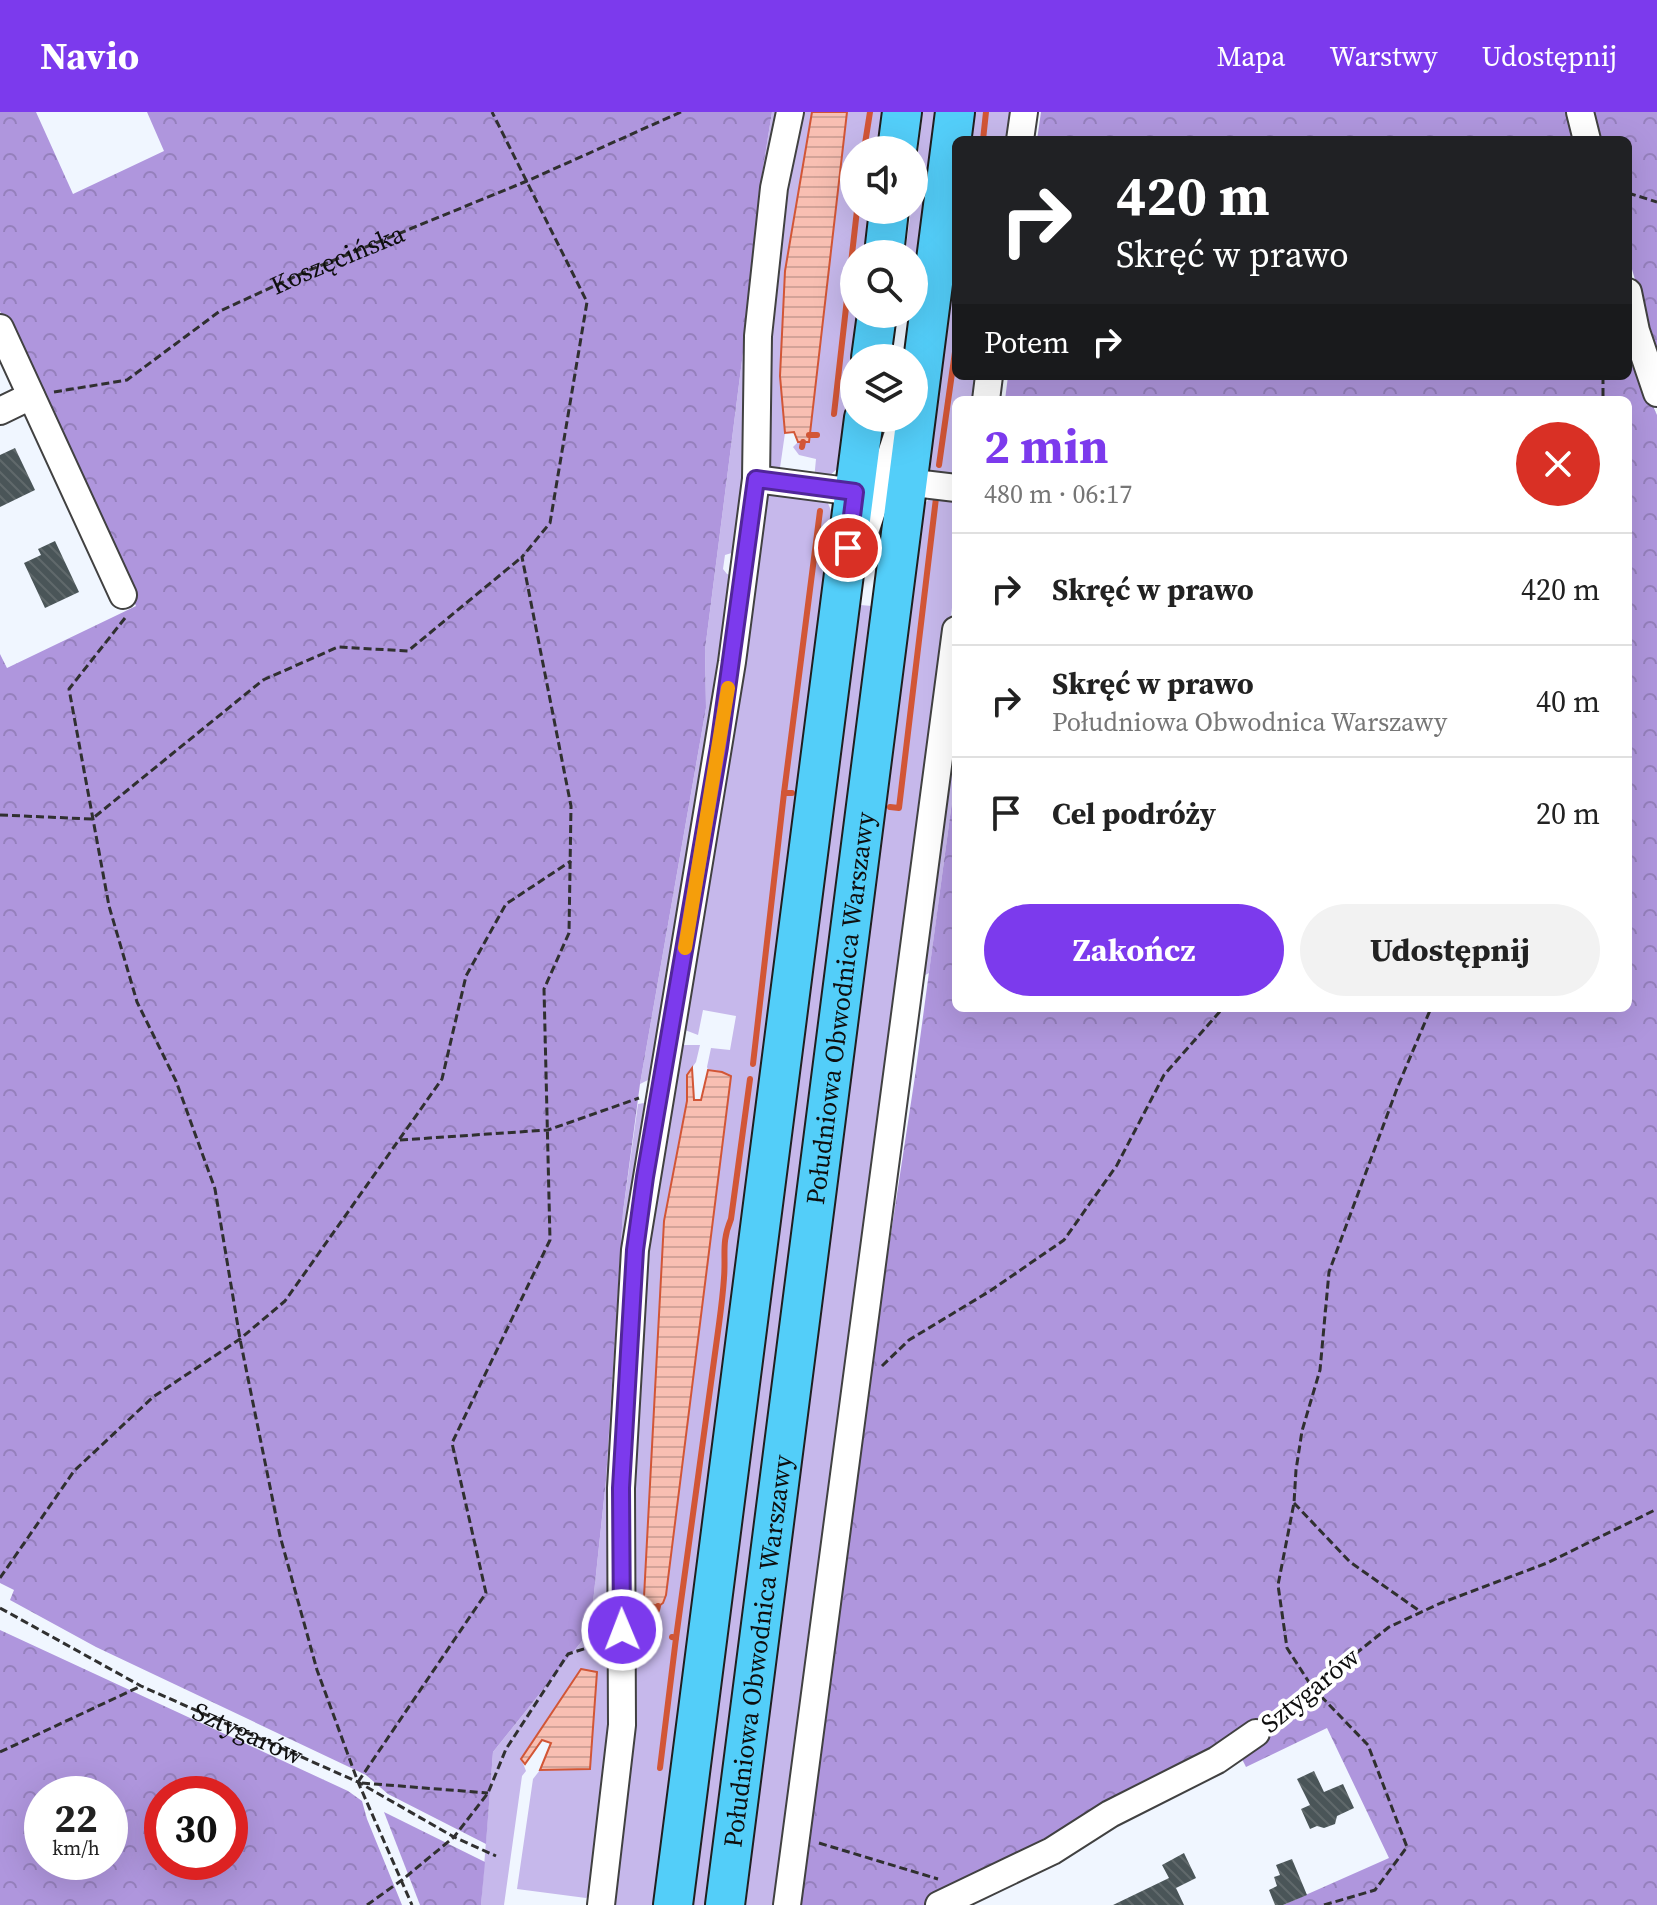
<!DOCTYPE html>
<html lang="pl">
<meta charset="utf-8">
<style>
:root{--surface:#fff;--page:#f2f2f2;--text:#222;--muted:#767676;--line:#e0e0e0;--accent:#7c3aed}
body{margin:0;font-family:"Source Serif 4",serif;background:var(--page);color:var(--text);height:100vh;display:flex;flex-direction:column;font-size:30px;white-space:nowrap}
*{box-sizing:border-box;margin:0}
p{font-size:26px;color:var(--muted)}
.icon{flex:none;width:44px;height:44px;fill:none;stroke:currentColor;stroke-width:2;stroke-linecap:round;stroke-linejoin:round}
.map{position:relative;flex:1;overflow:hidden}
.panel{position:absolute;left:952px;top:284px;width:680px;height:616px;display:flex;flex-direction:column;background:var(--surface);border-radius:12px;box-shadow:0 8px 32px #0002}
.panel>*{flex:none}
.guide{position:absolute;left:952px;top:24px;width:680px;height:244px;border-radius:12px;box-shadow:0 8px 32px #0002;background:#202124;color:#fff;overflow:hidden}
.fabs{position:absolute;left:840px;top:24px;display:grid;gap:16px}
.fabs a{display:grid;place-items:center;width:88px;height:88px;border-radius:50%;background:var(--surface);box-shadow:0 8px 32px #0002;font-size:40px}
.speed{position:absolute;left:24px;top:1664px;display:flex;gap:16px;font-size:40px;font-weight:700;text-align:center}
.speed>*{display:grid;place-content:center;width:104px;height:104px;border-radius:50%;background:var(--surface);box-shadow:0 8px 32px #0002;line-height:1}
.speed small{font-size:20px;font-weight:400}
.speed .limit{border:12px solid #d22;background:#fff;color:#111}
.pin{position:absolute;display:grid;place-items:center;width:68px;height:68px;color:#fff;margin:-34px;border:4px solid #fff;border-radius:50%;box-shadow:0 2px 8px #0007}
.me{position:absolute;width:88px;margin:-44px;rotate:359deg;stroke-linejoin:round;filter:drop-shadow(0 0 6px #0008)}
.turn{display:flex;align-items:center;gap:28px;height:168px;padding:0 32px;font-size:36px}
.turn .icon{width:104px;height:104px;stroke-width:2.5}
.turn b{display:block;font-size:56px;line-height:68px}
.then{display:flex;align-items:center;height:76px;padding:0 32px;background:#0003;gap:16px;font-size:30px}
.round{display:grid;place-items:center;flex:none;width:84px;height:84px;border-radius:42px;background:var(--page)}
.headline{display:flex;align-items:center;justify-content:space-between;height:136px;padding:0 32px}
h1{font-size:48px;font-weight:700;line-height:60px;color:var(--accent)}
.button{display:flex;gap:16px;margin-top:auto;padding:16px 32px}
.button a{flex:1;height:92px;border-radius:48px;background:var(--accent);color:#fff;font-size:32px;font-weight:700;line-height:92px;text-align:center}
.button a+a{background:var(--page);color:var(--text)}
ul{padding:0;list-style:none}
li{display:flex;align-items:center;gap:24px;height:112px;padding:0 32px;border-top:2px solid var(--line)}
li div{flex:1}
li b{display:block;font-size:30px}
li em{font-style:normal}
header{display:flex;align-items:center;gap:48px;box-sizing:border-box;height:112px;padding:0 40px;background:var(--accent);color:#fff}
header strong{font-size:38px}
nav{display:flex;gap:44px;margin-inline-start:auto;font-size:28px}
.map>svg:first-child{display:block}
.grass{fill:#c6b8eb}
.forest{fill:url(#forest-crowns);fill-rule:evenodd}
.water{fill:url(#water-rules);stroke:#d25636;stroke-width:2}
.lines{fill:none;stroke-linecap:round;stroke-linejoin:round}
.stream{stroke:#d25636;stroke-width:6}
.building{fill:url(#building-back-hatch)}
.minor-casing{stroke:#414141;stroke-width:30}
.highway-casing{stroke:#1f1f1f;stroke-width:42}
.path{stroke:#303030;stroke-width:3;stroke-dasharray:8 4;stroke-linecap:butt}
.minor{stroke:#fff;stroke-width:26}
.highway{stroke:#53cef9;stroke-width:38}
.route-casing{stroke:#51269a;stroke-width:20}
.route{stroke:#7c3aed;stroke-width:14}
.slow{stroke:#f59e0b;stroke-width:14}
.labels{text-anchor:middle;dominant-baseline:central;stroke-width:8;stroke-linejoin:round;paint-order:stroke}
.street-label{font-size:26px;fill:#0e0e0e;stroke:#fff}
</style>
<header>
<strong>Navio</strong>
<nav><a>Mapa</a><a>Warstwy</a><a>Udostępnij</a></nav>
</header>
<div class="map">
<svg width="1657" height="1793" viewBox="0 0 1657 1793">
<defs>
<pattern id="forest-crowns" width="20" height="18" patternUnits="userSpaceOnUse" patternTransform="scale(2)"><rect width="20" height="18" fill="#af96dd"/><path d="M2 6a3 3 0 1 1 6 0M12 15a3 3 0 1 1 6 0" fill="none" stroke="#9580bc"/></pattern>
<pattern id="water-rules" width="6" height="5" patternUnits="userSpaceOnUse" patternTransform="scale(2)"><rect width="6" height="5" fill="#f8bfb2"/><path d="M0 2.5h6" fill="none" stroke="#d3a398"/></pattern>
<pattern id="building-back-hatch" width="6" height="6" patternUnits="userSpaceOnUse" patternTransform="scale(2)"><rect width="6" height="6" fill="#4a5558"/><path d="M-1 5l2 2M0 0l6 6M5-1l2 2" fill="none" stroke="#60696b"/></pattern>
</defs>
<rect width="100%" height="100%" fill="#f0f6ff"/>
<g class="grass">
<path d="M772,0H781L751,314L735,440L725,443L723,457L727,462L735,464L654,965L640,972L706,596L705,538L745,225L759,81Z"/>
<path d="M796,0H812L785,159L780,264L785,321L779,363L767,358L769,195Z"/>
<path d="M847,0H884L878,38H854V98H871L865,142H854V202H858L838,356L826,367L814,368L816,347L799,343L793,335L798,330L809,329Z"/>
<path d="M923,0H936L914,167V142H905L911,98H914V73Z"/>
<path d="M974,0H1016L1013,28H970Z"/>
<path d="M956,137V264H982L979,288H956V368L933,361L928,352Z"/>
<path d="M768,379L827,389L833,403L654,1793H612L639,1180L679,937L684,933H700L696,950L687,963V989L664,1109L644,1485L646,1491L666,1483L731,965L722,960L708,958L707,955L711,936L730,938L736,904L703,898L698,923L685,918L682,912L760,386Z"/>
<path d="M956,385V466L779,1793H746L784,1468L921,396L930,386Z"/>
<path d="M860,493L872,494L705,1793H693Z"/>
<path d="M956,570V660L929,861L918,867Z"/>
<path d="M650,990L614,1611L590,1783L586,1786L517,1777L533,1667L540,1658L590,1657L597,1561L581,1557L521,1646L526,1659L522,1664L504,1793H481L493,1640L590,1519L606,1368L623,1100L638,992Z"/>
</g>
<g class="forest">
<path d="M0,0H36L73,82L164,39L147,0H772L759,81L745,225L705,538L706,596L640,972L623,1100L606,1368L590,1519L493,1640L486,1732L388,1682L366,1663L96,1535L10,1488L14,1478L0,1471V542L7,556L136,494L0,199Z"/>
<path d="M1041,0H1568L1574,28H1037Z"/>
<path d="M1588,0H1657V246L1628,143V28H1595Z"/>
<path d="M1628,218L1644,275L1657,303V1793H1283L1389,1746L1327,1616L1246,1655L1238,1639L1110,1698L926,1793H797L836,1482L915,964L956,660V896H1628V288H1005L1008,264H1628Z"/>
<path d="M0,1518L348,1679L362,1689L367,1707L402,1793H0ZM110,1682V1750H42V1682ZM230,1682V1750H162V1682Z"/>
<path d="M384,1700L485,1750L481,1793H420Z"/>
</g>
<g class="water">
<path d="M812,0H847L809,330H798L794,320L785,321L780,264L785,159Z"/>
<path d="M692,956L694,988H701L708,958L722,960L731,964L666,1483L663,1491L659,1494L646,1491L644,1485L664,1109L687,989V963Z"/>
<path d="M581,1557L597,1560L590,1657L540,1658L551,1631L542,1628L525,1652L521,1647Z"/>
</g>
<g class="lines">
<g class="stream">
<path d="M983,28L986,0"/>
<path d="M864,38L870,0"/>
<path d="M834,302L857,98"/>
<path d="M809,323H817"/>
<path d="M802,335L803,330"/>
<path d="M939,353L956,233"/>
<path d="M784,681L820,399"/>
<path d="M890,695L899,696L936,386"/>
<path d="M753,952L784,681H792"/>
<path d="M657,1498L658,1494"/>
<path d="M676,1526L719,1212C721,1197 723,1181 724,1166C726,1142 721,1131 731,1107L750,967"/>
<path d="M660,1656L676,1526L672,1525"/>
</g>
</g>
<g class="building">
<path d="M15,336L35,378L0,395V343Z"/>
<path d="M55,429L79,480L45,496L24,451L41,443L38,437Z"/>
<path d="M1314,1659L1324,1680L1343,1672L1354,1696L1337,1704L1335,1712L1324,1716L1317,1714L1310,1717L1301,1697L1310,1693L1297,1667Z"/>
<path d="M1184,1741L1196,1766L1176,1776L1184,1793H1113L1169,1766L1162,1753Z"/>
<path d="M1292,1747L1307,1783L1283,1793H1275L1269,1778L1277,1774L1274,1765L1280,1763L1276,1753Z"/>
</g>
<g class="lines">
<g class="minor-casing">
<g id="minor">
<path d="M1580,0L1587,28"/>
<path d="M1020,28L1024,0"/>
<path d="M1628,180L1636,219L1657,281"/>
<path d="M0,216L123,483"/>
<path d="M986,288L989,264"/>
<path d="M0,299L31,284"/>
<path d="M756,367L855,380L881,371L906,370L956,376"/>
<path d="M860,435L903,306"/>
<path d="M601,1793L622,1613L621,1376L635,1138L732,550L756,367L758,224L774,76L790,0"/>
<path d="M787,1793L956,518"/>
<path d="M939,1793L1052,1739L1110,1702L1217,1648L1256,1621"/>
</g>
</g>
<g class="highway-casing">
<g id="highway">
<path d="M897,38L902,0"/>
<path d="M884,142L889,98"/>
<path d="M871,246L877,202"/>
<path d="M673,1793L864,306"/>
<path id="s3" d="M725,1793L955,0"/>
</g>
</g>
<g class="path">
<path d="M1628,81L1657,90"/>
<path d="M1603,264V288"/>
<path id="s1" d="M54,280L127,268L220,199L305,160L527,69L681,0"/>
<path d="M125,506L69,577L109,794L137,890L176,969L215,1077L240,1227L280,1424L317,1558L358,1670L412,1793"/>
<path d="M0,703L92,707L263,568L338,535L408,539L522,445"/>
<path d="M400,1028L548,1018L639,986"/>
<path d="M882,1254L909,1228L990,1179L1064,1128L1117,1053L1164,963L1223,896"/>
<path d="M1294,1391L1350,1450L1421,1500"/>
<path d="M0,1466L74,1359L153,1285L240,1227L285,1189L442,967L466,864L506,792L571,749"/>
<path id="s2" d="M0,1496L141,1574L358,1670L454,1725L496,1744"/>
<path d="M1271,1609L1389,1515L1441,1491L1547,1451L1657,1397"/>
<path d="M0,1640L141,1574"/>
<path d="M358,1670L486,1481L452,1331L550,1128L544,877L569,821L571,694L522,445L550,411L587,190L492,0"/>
<path d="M362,1671L488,1681"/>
<path d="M819,1731L938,1767"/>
<path d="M367,1793L402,1768L454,1725L488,1681L506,1637L568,1542L599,1532"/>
<path d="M1324,1793L1375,1778L1407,1735L1368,1633L1312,1575L1287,1536L1278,1473L1294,1391L1296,1358L1302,1319L1320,1258L1329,1160L1398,974L1431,896"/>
</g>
<use href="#minor" class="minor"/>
<use href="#highway" class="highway"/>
</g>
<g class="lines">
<g class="route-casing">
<path id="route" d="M622,1518L621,1376L635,1138L645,1065L719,635L756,367L855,380L848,436"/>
</g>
<use href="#route" class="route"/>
<path class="slow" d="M685,836L728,576"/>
</g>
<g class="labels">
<g class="street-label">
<text stroke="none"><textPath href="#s1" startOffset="318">Koszęcińska</textPath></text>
<text stroke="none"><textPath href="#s3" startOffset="904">Południowa Obwodnica Warszawy</textPath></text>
<text stroke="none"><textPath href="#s3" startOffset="256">Południowa Obwodnica Warszawy</textPath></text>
<text transform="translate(1310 1578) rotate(-39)">Sztygarów</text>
<text stroke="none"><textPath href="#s2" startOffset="278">Sztygarów</textPath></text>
</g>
</g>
</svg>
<div class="fabs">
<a><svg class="icon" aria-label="sound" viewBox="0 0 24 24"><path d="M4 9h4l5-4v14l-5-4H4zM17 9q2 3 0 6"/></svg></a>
<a><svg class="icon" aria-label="search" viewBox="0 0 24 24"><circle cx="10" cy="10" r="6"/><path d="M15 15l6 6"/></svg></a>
<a><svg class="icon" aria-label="layers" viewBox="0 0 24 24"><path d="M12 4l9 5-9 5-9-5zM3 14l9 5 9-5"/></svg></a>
</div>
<div class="speed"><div>22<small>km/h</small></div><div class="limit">30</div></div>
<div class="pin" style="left:848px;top:436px;background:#d93025"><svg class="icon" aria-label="arrive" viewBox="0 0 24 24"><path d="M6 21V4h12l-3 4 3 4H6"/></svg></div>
<svg class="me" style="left:622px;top:1518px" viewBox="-20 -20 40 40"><circle r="17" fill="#7c3aed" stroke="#fff" stroke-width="3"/><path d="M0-11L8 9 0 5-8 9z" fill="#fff"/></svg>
<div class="guide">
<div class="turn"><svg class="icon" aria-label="right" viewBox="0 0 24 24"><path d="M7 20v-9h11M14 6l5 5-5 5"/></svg><div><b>420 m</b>Skręć w prawo</div></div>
<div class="then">Potem<svg class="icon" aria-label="right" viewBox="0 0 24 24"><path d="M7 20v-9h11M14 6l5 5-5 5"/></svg></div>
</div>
<section class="panel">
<div class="headline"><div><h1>2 min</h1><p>480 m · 06:17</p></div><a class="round" style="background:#d93025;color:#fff"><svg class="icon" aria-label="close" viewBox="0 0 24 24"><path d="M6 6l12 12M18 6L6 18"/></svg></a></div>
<ul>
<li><svg class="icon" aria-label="right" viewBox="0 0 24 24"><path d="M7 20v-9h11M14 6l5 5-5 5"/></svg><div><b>Skręć w prawo</b></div><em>420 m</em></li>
<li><svg class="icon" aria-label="right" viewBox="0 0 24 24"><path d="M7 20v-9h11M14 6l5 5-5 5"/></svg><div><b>Skręć w prawo</b><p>Południowa Obwodnica Warszawy</p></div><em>40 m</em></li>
<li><svg class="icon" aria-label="arrive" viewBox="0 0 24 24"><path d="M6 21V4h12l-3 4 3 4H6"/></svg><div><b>Cel podróży</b></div><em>20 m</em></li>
</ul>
<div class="button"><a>Zakończ</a><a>Udostępnij</a></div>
</section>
</div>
